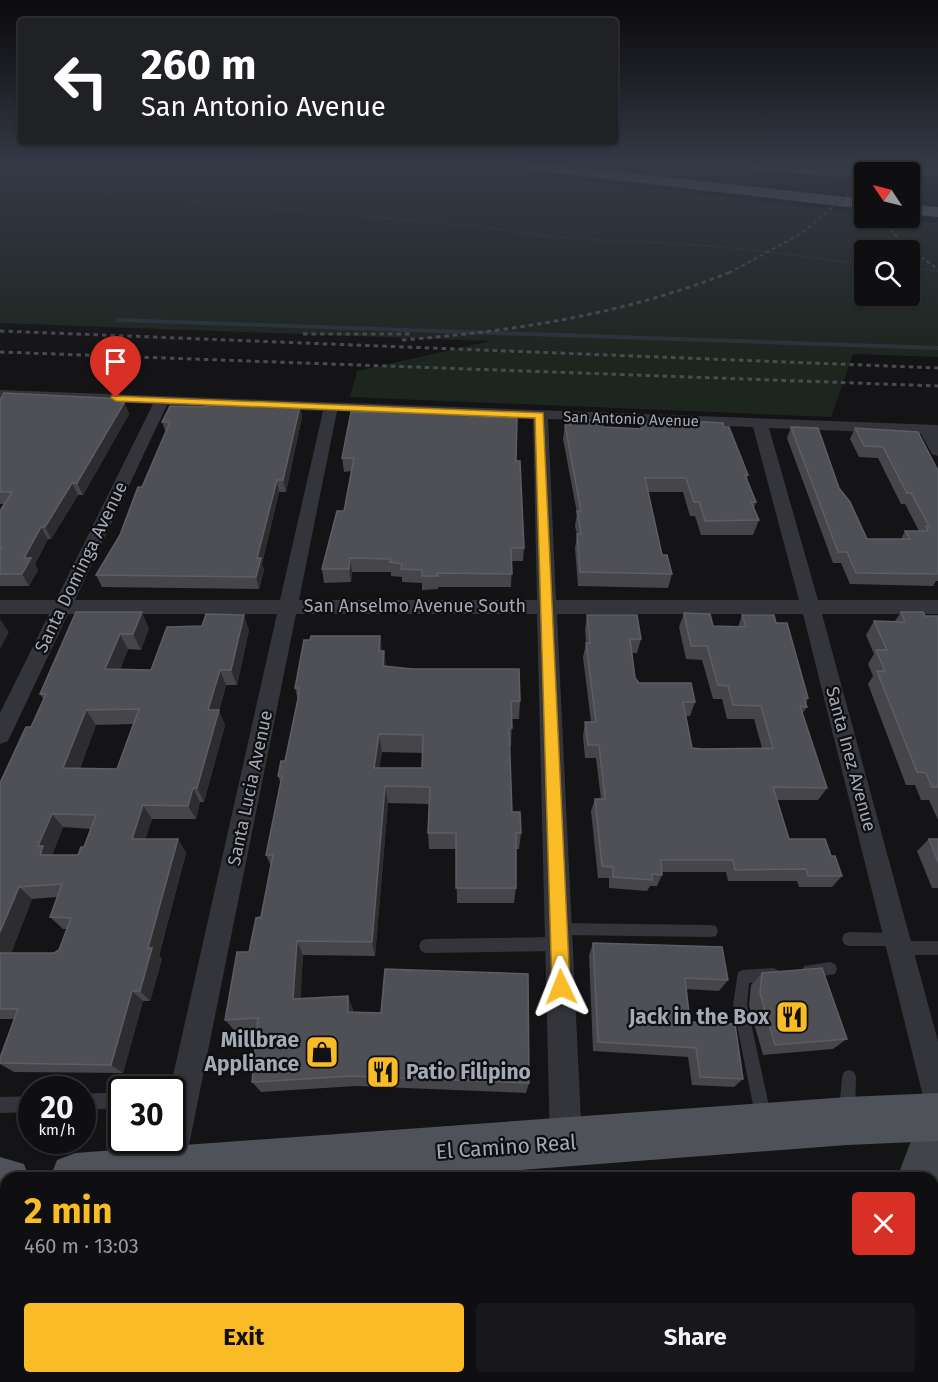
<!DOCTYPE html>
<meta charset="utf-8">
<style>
:root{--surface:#0f0e10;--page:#181719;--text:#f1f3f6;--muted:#9b9c9f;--line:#2f2e30;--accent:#fabc26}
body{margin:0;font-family:"Fira Sans",sans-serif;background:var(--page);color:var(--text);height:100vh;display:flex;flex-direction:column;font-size:22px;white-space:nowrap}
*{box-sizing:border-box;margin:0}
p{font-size:20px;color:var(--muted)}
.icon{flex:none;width:33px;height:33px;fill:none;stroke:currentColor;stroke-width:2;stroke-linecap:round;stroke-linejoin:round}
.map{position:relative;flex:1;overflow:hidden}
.drawer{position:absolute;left:0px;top:1172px;width:939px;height:212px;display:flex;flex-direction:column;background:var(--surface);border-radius:18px 18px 0 0;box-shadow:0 2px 4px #0004,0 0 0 2px var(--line)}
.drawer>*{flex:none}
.hud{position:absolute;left:18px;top:18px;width:600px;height:126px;border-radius:6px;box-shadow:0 2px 4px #0004,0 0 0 2px var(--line);background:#202124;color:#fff;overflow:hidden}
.needle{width:39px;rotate:305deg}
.buttons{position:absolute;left:854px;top:162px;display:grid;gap:12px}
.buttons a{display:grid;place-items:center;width:66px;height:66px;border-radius:6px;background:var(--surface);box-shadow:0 2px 4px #0004,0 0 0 2px var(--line);font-size:30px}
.speed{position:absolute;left:18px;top:1076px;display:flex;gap:12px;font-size:30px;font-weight:700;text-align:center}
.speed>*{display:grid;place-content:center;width:78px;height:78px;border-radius:50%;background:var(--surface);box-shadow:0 2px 4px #0004,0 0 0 2px var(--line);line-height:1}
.speed small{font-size:15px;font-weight:400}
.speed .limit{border:3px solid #111;border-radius:9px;background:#fff;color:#111}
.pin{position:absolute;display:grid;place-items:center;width:51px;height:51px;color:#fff;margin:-62px -26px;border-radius:50% 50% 50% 0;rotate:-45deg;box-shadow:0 0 6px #0007}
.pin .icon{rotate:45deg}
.me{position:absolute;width:66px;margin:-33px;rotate:358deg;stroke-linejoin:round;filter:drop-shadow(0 0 4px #0008)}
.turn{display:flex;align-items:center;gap:21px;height:126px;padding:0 24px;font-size:27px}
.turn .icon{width:78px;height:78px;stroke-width:2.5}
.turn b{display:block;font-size:42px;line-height:51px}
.round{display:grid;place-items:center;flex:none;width:63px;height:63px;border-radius:6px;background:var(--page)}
.summary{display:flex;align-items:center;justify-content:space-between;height:102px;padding:0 24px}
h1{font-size:36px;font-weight:700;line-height:45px;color:var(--accent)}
.cta{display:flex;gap:12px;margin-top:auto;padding:12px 24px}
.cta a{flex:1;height:69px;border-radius:6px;background:var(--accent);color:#111;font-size:24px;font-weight:700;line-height:69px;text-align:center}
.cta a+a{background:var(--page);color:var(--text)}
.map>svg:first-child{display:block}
.green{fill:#1d251f;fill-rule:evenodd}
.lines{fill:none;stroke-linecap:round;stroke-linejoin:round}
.stream{stroke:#29323a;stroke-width:4}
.path{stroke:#3a3c42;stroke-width:1.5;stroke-dasharray:1.5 2;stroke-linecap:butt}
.service{fill:#34353b;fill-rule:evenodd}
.minor{fill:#34353b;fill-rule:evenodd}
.secondary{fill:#42444b;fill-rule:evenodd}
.primary{fill:#50525a;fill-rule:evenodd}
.motorway{fill:#60636c;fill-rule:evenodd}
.rail-far1{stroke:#494b52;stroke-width:2;stroke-dasharray:4 3;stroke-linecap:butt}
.rail{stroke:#494b52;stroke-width:3;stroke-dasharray:4.5 4;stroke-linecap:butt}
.wall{fill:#45454a;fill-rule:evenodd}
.shaded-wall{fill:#2d2d30}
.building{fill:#4f5056;stroke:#5d5e65;stroke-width:1.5;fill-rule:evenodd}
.route{fill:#fabc26;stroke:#a27a19;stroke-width:1.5}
.labels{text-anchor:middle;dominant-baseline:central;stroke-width:4.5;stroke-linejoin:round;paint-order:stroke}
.far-street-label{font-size:15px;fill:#a4a9b6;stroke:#0f0e10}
.street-label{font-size:18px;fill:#a4a9b6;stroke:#0f0e10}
.near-poi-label{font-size:21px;font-weight:bold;fill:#a4a9b6;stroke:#0f0e10;text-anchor:end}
.near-street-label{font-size:21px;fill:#a4a9b6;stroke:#0f0e10}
</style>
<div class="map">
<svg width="938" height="1382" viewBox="0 0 938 1382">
<rect width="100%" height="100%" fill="#141315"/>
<path class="green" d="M0,166H458L864,214V218L938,223V357L853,354L831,417L350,397L357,371L491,341L0,323ZM864,250H909V296H864Z"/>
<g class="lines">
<path class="stream" d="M118,320L938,348"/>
<g class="path">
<path d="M0,183L493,228C564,242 637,240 708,246C760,250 812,258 864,264"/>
<path d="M909,268L938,271"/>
</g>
<g class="service">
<path d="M559,923L711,925L716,926L718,931L716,936L711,937L559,935L554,934L552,929L554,924Z"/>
<path d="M849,932L897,933L902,935L903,941H938V955H901L896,953L895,946H849L844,944L842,939L844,934Z"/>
<path d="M559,937L564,939L566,944L564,949L559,951L426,953L421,951L419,946L421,941L426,939Z"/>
<path d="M830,962L835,964L837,969L835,974L809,978L804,976L802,971L804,966Z"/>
<path d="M773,968L778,970L780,975L778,980L773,982L749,983L747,1005L771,1115L768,1120L763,1123L758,1120L755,1115L733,1005L738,972L743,970Z"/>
<path d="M849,1070L854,1072L856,1077L855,1111L852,1116L847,1119L842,1116L839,1111L842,1077L844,1072Z"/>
<path d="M122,1092V1108L82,1110V1094Z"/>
<path d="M32,1096V1112L0,1113V1097Z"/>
<path d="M938,1312V1333L933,1335V1314Z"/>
<path d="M6,1369V1377H35L34,1382H0V1370Z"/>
<path d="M157,1377H175L174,1382H156Z"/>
<rect x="437" y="1377" width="18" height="5"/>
<rect x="517" y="1377" width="18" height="5"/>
<path d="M867,1377H888L886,1382H865Z"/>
</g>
<path class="minor" d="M0,390L938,425V456L932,454L921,434L769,428L818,600H938V614H822L938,1041V1111L927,1107L923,1096L803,614H557L582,1143L577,1154L566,1159L555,1154L550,1143L537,614H296L184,1170L181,1178H155L152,1170L159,1140H172V1089H170L277,614H68L8,741L0,744V713L49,614H0V600H56L153,404L0,398ZM167,405L323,411L280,600H75ZM337,411L533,419L537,600H299ZM548,419L753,427L799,600H556Z"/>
<g class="secondary">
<path d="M938,1106V1190L933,1195V1178H897L922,1112Z"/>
<path d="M933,1257L938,1259V1316L933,1314Z"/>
</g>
<g class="primary">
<path d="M938,1093V1141L847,1145L415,1178H50L57,1160L75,1153L847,1097Z"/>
<path d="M0,1157L24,1164L29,1178H6V1207H0Z"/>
<path d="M938,1178V1230L933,1231V1179Z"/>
<rect x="0" y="1245" width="6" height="54"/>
</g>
<g class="motorway">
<path d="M523,166H567L864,199V209L530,170Z"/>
<path d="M749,166L938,168V176L909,175V172H851L849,176L844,177L756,170Z"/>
<path d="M909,204L938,207V217L909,214Z"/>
</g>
<g class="rail-far1">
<path d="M873,172L881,166"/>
<path d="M893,172L898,166"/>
<path d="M881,218L904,245L938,269"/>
<path d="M729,273L802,233L864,181"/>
</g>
<g class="rail">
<path d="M0,331L938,368"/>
<path d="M303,334H411"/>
<path d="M402,340C516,331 626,314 733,271"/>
<path d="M0,352L938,386"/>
</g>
</g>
<g class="wall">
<path d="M123,399L129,414L83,495H78L51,539H48L35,564L38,570L29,586H0V511L4,504H0V400Z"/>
<path d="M300,406L302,417L286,492H279L262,564L264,570L259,589L102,587L96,575L120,535L166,433L162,422L206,407Z"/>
<path d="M472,417L516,461L524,548L523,561H512L511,587H438V589L422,590V583L402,582V577L391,576V572H352L351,582L324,583L322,569L344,511L351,471L344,472L342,458Z"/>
<path d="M570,421L603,427L640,429L641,423L724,427L748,475L747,479L756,502L754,508L759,520L753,535H701L695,516H690L683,492H648L662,555L672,574L668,588L578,586L575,548L577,535L575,526L577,513L563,439L565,425H569Z"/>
<path d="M791,427L839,488L867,539H901L905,531H919L905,504H901L878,458L859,457L850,439L855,428L938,471V581H936L933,586L850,584L841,563H833L787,438Z"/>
<path d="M76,612L149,628L141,650L128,649L120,670H151L249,630L237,685H226L219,711L225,725L204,802H200L196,819H152L145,839H178L186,853L159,956L162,959L150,1001H143L123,1073L14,1072L0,1064V1058L14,1019H0V783L31,727L44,700L40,694ZM133,724L117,769L80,768L96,725ZM63,827L91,829L84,847L78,855H52ZM57,897L50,917L63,929H67L59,950L54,953H11L32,899Z"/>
<path d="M901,612L925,616H938V820L929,800H921L915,785H906L868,684L873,676L868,664L874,654L866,635L874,621H895Z"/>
<path d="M684,613L713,626L738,627L742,615L776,623L808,698L806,704L807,707L802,714L827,788L818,800H777L789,839L831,856L842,876L832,887H799L797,881H728L726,872H662V875L657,886H650L647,891L609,888V878H598L591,811L595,799H601L596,758H585L583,736L585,722H591L583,657L586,643L585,629L587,615L641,639L637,653H632L635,678L639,683L695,702L690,716H686L692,748L702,749L762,748L754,719H727L722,699H713L702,660L686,659L679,627Z"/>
<path d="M382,651L386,667L520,701L519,719H512L511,746H509L512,812L521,833L519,849H516V888L514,903H457L456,849H429L428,833L429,804L388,803L375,956L303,955L300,999L353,1009V1012L529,1083L526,1093L356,1086L261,1092L252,1082L257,1030L235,1031L225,1020L261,917L271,866L266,855L281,784L278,776L285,761L298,700L295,688ZM382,752L423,753L422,768H379Z"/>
<path d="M929,839H938V888H932L917,851Z"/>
<path d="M593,943L728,980L719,991L686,989L690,1022L743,1079L734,1087L692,1085L688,1057L593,1051L589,955Z"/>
<path d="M762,973L847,1039L833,1049L763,1055L749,1005L751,985Z"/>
<path d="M563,1377H869L810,1381L811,1382H563Z"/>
</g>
<g class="shaded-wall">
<path d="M123,399L129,414L83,495L77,483Z"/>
<path d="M300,406L302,417L286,492L283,480Z"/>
<path d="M277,480L279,492L262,564L264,570L259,589L256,577L257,558Z"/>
<path d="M72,483L78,495L51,539L45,527Z"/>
<path d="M41,527L48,539L35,564L38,570L29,586L22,574L24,558Z"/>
<path d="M350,558L352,572L351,582L349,569Z"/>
<path d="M142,612L149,628L141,650L133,634Z"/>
<path d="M244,615L249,630L237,685L231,670Z"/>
<path d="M0,619L9,632L0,649Z"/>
<path d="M120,634L128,649L114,685L105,669Z"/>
<path d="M380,636L383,655L379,651Z"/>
<path d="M384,651L387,670L383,666Z"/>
<path d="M220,670L226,685L219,711L225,725L204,802L197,788L208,710Z"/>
<path d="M86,710L96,725L74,782L63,768Z"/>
<path d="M379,734L382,752L377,785L374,768Z"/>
<path d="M385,786L388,803L375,956L372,942Z"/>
<path d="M193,788L200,802L196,819L188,806Z"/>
<path d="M143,805L152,819L141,852L132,839Z"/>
<path d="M52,814L63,827L52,856L40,855L38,846Z"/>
<path d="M178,839L186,853L159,956L162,959L150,1001L140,991L148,948Z"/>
<path d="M19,887L32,899L7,964L0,959V932Z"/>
<path d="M297,941L303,955L300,1011L293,999Z"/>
<path d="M132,991L143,1001L123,1073L111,1065Z"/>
<path d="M348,996L353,1009L352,1023L348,1012Z"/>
<path d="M6,1337V1367L0,1369V1338Z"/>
<path d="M127,1377H143L142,1382H126Z"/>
<rect x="401" y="1377" width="4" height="5"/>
</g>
<g class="building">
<path d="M4,393L123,399L121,403H124L77,483H72L45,527H41L24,558H31L22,574H0V550L2,547H0V511L12,492H0V400Z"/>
<path d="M207,403L300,406L283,480H277L257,558H261L256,577L96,575L120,535L138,487H142L170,422H162L170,406L206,407Z"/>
<path d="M351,412H445L472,413V417L517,418L516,461H520L524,548H511L512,574L437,573L438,576H422V570L401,569L402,564L390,562V559L350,558L349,569H322L337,511H344L354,458H342Z"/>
<path d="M602,419L603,427L642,429L641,423L671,420L723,423L724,427H729L748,475H745L756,502H751L759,520L705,521L699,502H694L686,478H645L662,555H667L672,574L580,572L577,534H581L577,511H581L565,425H570V421Z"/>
<path d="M791,427L818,428L839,488L850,502L867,539H910L905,531H928L926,526H929L911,493H907L883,447L864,446L855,428L918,432L938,471V574L856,573L847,552H838Z"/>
<path d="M76,612H142L133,634H120L105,669L151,670L167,627L202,626L206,614L244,615L231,670H220L208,710H219L197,788H193L188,806L143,805L132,839H178L148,948H152L140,991H132L111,1065L0,1063V1058L18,1009H0V953H54L59,950L71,918L50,917L62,884L19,887L0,932V783L26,727H31L46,694H40ZM139,709L117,769L63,768L86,710ZM52,814L96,815L84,847H81L78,855H40L43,846H38Z"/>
<path d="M901,612H923L925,616H938V787H932L926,773L917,772L877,671H885L876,650H887L874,621L905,622Z"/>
<path d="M684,613L710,614L713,626L746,627L742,615H774L776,623H787L808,698H804L807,707L800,706L827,788L773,787L789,839H825L831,856H835L842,876H808L806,869L735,870L733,860H661L662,875L652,874V880L613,877V867L602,866L595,799H605L599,745H588L585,722H596L586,643H590L587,615H637L641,639H630L635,678L639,683H691L695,702H683L692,748L702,749L773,748L761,706L733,705L728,686L718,685L707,646H691Z"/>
<path d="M311,636H380L379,651H384L383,666L412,669H519L520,701H511L512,728H509L512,812H520L521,833H516V888H456V833H428L430,787L385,786L372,942L297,941L293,999L348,996V1012L381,1013L385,969L528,974L529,1083L352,1076L252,1082L258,1018L225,1020L237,952H249L256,918L261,917L273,855H266L282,776H278L281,761H285L298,699L299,688H295L304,640H310ZM379,734L423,735L422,768H374Z"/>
<path d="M929,839H938V862Z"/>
<path d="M593,943L722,947L728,980L685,978L690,1022L735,1024L743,1079L700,1077L696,1048L598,1042Z"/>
<path d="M822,968L847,1039L775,1045L760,993L762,973Z"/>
<path d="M78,1377H127L126,1382H77Z"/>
<rect x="198" y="1377" width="203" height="5"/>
<path d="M568,1377H869L810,1381L811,1382H569Z"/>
</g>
<linearGradient id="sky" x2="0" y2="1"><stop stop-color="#0b0a0c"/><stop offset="0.46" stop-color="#343946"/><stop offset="1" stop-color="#343946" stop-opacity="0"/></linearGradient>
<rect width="938" height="359" fill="url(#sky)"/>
<path class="route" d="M112,396L543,413L570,987L567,993L561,996L555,993L552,987L535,418L116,401L111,398Z"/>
<defs>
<g id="restaurant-square" transform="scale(1.725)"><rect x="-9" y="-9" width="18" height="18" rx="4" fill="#fabc26" stroke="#0f0e10"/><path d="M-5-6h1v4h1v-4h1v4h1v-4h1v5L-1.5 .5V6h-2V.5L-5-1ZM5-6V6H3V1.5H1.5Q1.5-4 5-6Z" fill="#111"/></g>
<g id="shop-square" transform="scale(1.725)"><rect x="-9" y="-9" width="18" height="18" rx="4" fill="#fabc26" stroke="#0f0e10"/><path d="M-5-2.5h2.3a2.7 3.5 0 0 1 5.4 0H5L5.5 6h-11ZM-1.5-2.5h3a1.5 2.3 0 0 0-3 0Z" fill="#111"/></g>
</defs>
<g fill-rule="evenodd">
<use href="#restaurant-square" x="792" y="1017"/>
<use href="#shop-square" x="322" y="1052"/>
<use href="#restaurant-square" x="383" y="1072"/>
</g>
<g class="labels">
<g class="far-street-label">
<text transform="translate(631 419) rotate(2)">San Antonio Avenue</text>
</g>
<g class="street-label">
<text transform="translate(81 567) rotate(-64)">Santa Dominga Avenue</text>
<text x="415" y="606">San Anselmo Avenue South</text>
<text transform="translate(851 759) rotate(75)">Santa Inez Avenue</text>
<text transform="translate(250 788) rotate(-78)">Santa Lucia Avenue</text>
</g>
<g class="near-poi-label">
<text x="769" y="1017">Jack in the Box</text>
<text x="299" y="1040">Millbrae<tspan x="299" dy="24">Appliance</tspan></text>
<text x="406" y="1072" text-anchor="start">Patio Filipino</text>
</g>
<g class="near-street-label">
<text transform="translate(506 1147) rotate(-4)">El Camino Real</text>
</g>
</g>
</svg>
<div class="buttons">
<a><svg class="needle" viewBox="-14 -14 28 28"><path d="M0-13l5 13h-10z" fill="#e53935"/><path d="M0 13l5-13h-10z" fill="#9b9c9f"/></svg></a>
<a><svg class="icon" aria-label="search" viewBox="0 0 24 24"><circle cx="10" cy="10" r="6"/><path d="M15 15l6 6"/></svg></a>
</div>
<div class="speed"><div>20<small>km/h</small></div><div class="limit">30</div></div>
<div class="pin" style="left:116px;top:398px;background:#d93025"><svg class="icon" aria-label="arrive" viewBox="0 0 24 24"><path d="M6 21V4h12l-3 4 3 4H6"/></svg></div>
<svg class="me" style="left:561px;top:987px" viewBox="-20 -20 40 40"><path d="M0-17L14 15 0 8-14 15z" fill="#fabc26" stroke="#fff" stroke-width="4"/></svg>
<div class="hud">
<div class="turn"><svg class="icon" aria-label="left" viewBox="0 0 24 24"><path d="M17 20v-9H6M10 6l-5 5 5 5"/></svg><div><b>260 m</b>San Antonio Avenue</div></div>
</div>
<section class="drawer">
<div class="summary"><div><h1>2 min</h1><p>460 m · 13:03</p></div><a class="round" style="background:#d93025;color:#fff"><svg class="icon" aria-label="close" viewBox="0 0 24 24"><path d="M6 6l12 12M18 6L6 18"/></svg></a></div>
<div class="cta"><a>Exit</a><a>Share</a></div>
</section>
</div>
